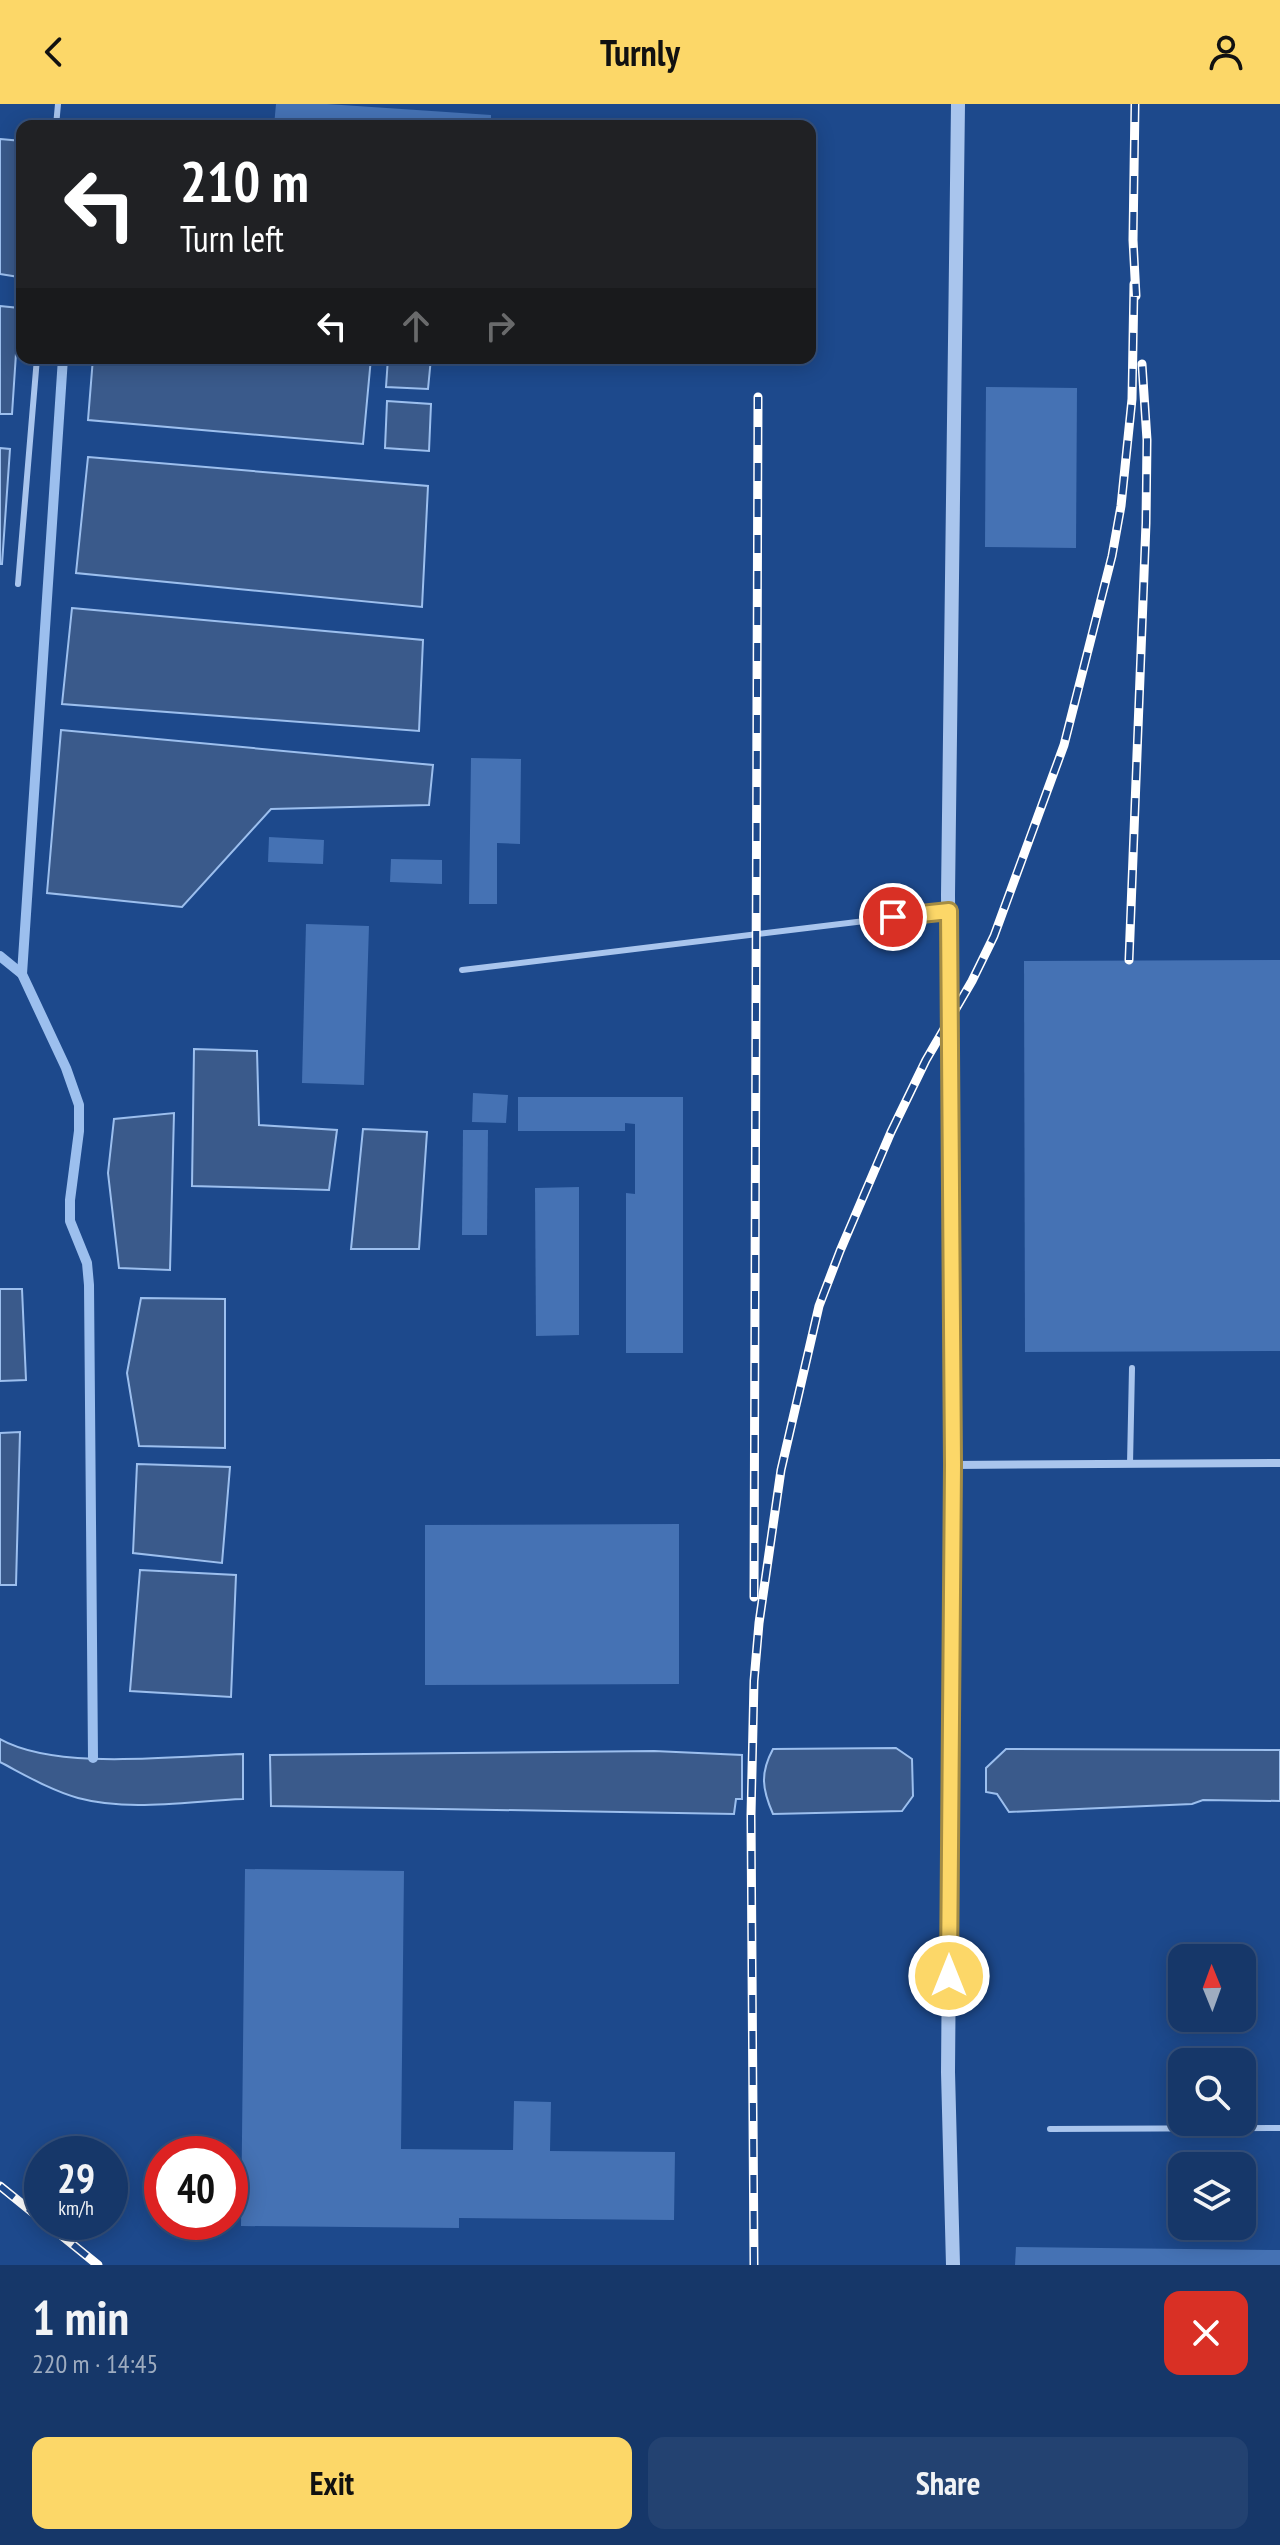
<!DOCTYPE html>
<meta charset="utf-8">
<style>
:root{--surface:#163769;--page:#234271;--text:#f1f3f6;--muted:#9eacc0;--line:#35517d;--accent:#fcd768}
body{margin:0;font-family:"PT Sans Narrow",sans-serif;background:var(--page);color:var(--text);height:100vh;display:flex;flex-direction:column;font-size:30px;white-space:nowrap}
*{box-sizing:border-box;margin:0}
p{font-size:26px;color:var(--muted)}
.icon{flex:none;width:44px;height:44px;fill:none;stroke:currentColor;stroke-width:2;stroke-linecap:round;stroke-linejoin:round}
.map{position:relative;height:2161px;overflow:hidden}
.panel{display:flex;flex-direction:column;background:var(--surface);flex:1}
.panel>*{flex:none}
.hud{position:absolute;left:16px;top:16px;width:800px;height:244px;border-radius:16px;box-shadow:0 4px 20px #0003,0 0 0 2px var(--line);background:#202124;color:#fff;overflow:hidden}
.needle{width:52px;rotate:359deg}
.fabs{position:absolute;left:1168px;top:1840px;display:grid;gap:16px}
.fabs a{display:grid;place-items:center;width:88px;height:88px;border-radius:16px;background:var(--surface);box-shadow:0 4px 20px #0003,0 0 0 2px var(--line);font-size:40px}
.speed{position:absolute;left:24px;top:2032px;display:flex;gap:16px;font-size:40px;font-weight:700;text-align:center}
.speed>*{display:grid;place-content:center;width:104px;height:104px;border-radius:50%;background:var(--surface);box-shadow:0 4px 20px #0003,0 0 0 2px var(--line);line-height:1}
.speed small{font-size:20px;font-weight:400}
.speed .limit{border:12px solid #d22;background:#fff;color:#111}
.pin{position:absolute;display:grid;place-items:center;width:68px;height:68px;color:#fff;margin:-34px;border:4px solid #fff;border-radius:50%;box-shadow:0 2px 8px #0007}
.me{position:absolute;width:88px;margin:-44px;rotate:0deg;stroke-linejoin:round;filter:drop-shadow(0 0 6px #0008)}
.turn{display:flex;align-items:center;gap:28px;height:168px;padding:0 32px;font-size:36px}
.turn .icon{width:104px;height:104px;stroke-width:2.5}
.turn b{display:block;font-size:56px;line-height:68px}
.lanes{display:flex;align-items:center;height:76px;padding:0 32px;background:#0003;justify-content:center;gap:40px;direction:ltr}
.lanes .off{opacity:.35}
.round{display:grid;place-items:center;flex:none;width:84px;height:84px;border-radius:16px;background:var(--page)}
.head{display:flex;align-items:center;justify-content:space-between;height:136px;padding:0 32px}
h1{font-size:48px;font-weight:800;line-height:60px}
.cta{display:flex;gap:16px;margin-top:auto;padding:16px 32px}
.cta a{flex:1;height:92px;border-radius:16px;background:var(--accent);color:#111;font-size:32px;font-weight:800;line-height:92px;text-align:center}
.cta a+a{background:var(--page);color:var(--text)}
header{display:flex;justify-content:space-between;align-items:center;height:104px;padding:0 32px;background:var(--accent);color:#111;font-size:36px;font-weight:800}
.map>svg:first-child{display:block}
.water{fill:#3a5a8b;stroke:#9cbfee;stroke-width:2}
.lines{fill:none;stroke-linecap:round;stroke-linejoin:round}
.stream{stroke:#9cbfee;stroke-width:10}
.building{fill:#4572b4}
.service{stroke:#a9c5ed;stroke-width:6}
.minor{stroke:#a9c5ed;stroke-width:8}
.tertiary{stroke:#a9c5ed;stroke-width:14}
.rail-casing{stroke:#fff;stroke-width:9}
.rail{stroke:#1d498c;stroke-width:6;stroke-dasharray:18;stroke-linecap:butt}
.route-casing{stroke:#a48c44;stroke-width:20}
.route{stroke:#fcd768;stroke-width:14}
</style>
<header><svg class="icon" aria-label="back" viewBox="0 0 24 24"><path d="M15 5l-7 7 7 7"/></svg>Turnly<svg class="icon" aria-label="person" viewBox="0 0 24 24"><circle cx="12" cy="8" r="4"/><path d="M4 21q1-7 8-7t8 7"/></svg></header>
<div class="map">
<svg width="1280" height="2161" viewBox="0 0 1280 2161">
<rect width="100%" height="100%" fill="#1d498c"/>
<g class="water">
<path d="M0,35L22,37V150L19,173L0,170Z"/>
<path d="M0,202L19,204L12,310H0Z"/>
<path d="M93,254H371L363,340L88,316Z"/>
<path d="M388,254H431L428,285L386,283Z"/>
<path d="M387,297L431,300L429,347L385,344Z"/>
<path d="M0,344L10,345L2,460H0Z"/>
<path d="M88,353L428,382L422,503L76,469Z"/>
<path d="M72,504L423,536L419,627L62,600Z"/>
<path d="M61,626L433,661L429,701L271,705L182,803L47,789Z"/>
<path d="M194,945L257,947L259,1021L337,1026L329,1086L192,1082Z"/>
<path d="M174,1009L170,1166L119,1164L108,1069L114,1015Z"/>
<path d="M363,1025L427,1028L419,1145H351Z"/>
<path d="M0,1185H22L26,1276L0,1277Z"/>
<path d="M141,1194L225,1195V1344L139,1342L127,1269Z"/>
<path d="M20,1328L16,1481H0V1329Z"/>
<path d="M137,1360L230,1363L222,1459L133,1449Z"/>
<path d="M140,1466L236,1471L231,1593L130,1587Z"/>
<path d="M0,1635C57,1667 176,1652 243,1650V1695C190,1697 130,1708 78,1694C50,1686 25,1671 0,1658Z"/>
<path d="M896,1644L912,1655L913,1692L902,1707L773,1710C762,1685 760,1669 773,1645Z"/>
<path d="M1006,1645L1280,1646V1697L1203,1696L1192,1700L1009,1708L997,1690L986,1688V1664Z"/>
<path d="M654,1647L742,1651V1695H736L734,1710L271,1702L270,1651Z"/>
</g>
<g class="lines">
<g class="stream">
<path d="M0,852L22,870L66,964L79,1001V1027L70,1096V1117L87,1159L89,1181L93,1654"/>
<path d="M22,870L63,254"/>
</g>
</g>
<g class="building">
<path d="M276,0H327L491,11V22H274Z"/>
<path d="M986,283L1077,284L1076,444L985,443Z"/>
<path d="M471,654L521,655L520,740L497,739V800H469Z"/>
<path d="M269,733L324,736L323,760L268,758Z"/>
<path d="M391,755L442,756V780L390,778Z"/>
<path d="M306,820L369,822L364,981L302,979Z"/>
<path d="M1280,856V1247L1025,1248L1024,857Z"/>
<path d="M473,989L508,991L506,1019L472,1018Z"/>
<path d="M518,993H683V1249H626V1089L635,1090V1020L625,1019V1027H518Z"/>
<path d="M463,1026H488L487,1131H462Z"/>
<path d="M579,1083V1231L536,1232L535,1084Z"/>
<path d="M679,1420V1580L425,1581V1421Z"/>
<path d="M245,1765L404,1767L401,2045L513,2046L514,1997L551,1998L550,2047L675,2048L674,2116L459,2114V2124L241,2122Z"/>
<path d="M1016,2143L1280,2146V2161H1015Z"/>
</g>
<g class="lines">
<g class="service">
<path d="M56,22L58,0"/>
<path d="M18,480L37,254"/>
<path d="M462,866L947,807"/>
<path d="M1130,1360L1132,1264"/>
<path d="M1050,2025L1280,2024"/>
</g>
<path class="minor" d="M953,1361L1280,1359"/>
<path class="tertiary" d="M953,2161L948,1968L953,1361L948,791L958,0"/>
<g class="rail-casing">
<g id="rail">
<path d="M1135,0L1133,136L1136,192"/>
<path d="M1129,856L1146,419L1147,336L1142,260"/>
<path d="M754,1493L758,293"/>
<path d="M0,2082L42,2116"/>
<path d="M45,2118L98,2161"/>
<path d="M754,2161L751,1711L754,1577L759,1519L781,1366L819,1202L840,1147L891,1028L926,956L972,877L994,832L1064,641L1112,452L1121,402L1132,295L1134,180"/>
</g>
</g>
<use href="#rail" class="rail"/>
</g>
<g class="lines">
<g class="route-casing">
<path id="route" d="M893,813L949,807L953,1361L949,1872"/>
</g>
<use href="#route" class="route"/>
</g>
</svg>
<div class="fabs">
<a><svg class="needle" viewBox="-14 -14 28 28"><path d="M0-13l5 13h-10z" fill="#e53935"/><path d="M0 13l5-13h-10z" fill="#9eacc0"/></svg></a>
<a><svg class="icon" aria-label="search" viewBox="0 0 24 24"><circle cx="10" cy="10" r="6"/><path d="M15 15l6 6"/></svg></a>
<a><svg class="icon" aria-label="layers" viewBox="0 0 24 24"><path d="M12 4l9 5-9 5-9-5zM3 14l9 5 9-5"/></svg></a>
</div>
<div class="speed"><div>29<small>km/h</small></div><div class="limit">40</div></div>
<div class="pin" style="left:893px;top:813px;background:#d93025"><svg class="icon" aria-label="arrive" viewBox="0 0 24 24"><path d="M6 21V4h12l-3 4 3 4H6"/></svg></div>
<svg class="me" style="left:949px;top:1872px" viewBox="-20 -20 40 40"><circle r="17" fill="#fcd768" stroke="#fff" stroke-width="3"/><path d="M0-11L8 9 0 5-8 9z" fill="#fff"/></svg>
<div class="hud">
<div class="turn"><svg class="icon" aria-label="left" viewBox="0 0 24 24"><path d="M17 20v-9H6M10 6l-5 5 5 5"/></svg><div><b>210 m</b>Turn left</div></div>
<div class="lanes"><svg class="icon" aria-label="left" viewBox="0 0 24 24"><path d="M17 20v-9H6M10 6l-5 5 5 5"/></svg><svg class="icon off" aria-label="ahead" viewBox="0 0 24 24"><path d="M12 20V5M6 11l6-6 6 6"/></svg><svg class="icon off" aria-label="right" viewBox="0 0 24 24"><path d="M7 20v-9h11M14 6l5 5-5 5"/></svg></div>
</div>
</div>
<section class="panel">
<div class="head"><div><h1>1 min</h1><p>220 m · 14:45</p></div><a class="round" style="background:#d93025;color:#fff"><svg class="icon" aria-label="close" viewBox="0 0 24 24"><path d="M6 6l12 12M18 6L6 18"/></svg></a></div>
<div class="cta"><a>Exit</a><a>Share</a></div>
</section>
